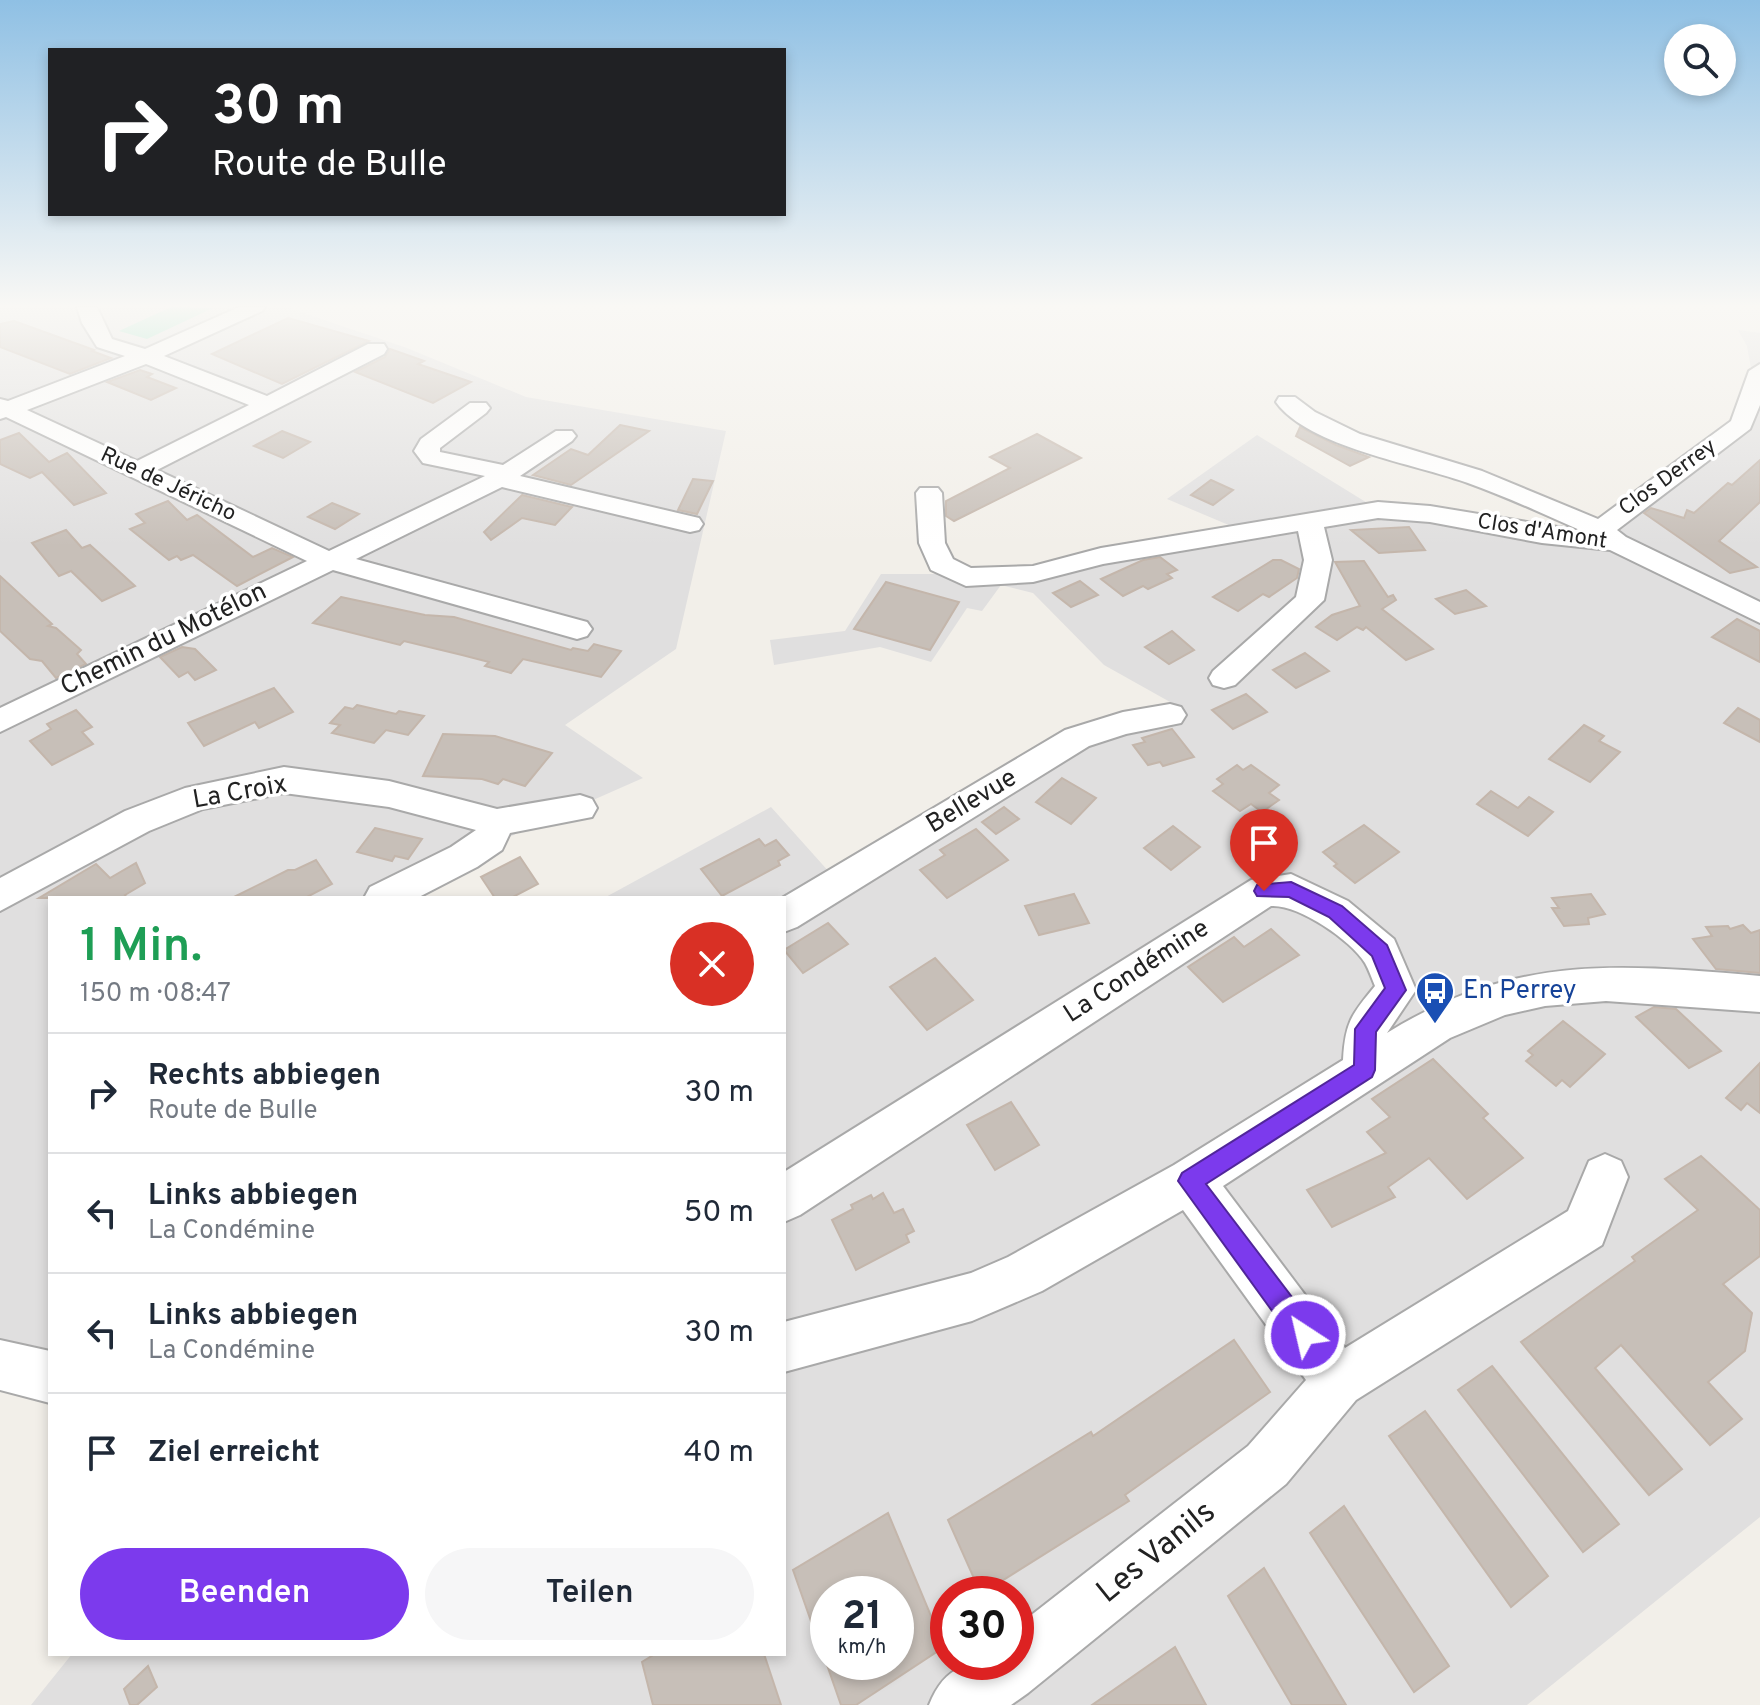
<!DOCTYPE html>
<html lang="de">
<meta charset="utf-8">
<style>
:root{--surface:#fff;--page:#f6f6f7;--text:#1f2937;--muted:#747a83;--line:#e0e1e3;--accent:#7c3aed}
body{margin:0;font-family:Overpass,sans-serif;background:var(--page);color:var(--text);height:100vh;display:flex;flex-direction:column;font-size:30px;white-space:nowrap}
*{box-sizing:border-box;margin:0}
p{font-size:26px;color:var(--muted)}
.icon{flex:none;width:44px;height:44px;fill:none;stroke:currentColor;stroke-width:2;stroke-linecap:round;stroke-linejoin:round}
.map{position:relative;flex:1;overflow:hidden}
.drawer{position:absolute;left:48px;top:896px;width:738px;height:760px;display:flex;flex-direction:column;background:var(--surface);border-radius:0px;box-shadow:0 4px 12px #0003}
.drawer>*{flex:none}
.hud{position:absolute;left:48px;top:48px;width:738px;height:168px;border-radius:0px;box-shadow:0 4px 12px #0003;background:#202124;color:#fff;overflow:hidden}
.buttons{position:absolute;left:1664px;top:24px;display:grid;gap:16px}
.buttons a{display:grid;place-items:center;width:72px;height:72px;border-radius:50%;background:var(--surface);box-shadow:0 4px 12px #0003;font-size:40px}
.speed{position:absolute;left:810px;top:1576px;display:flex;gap:16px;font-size:40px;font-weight:700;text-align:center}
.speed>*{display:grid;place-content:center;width:104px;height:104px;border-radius:50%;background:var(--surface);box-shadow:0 4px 12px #0003;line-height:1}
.speed small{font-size:20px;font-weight:400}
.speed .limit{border:12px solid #d22;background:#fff;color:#111}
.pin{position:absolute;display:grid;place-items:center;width:68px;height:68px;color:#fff;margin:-82px -34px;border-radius:50% 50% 50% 0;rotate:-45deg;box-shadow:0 0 8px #0007}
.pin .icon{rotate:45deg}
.me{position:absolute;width:88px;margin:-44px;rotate:325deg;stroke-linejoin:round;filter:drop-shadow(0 0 6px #0008)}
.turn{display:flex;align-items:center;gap:28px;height:168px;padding:0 32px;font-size:36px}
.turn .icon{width:104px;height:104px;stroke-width:2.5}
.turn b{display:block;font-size:56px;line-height:68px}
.round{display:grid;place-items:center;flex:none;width:84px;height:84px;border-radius:42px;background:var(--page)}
.summary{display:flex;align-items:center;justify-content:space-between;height:136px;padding:0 32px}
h1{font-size:48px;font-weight:600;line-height:60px;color:#1e9e55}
.cta{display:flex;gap:16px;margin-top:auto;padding:16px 32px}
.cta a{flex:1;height:92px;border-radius:48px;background:var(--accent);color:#fff;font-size:32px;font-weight:600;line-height:92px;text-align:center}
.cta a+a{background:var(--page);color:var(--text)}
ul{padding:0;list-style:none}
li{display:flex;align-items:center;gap:24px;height:120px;padding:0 32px;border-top:2px solid var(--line)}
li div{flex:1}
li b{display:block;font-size:30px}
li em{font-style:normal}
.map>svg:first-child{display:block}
.residential{fill:#e0dfdf;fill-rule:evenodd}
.pitch{fill:#88e0be}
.building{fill:#c7bfb8;stroke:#c4b6ab;stroke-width:2}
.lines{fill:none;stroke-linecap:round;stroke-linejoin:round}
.minor-casing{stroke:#a9a9a9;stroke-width:4}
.minor{fill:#fff;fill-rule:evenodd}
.route{fill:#7c3aed;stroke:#51269a;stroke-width:2}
.labels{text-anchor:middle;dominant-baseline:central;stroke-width:7;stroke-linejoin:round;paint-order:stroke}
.far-street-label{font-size:22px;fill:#222;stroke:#fff}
.street-label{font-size:26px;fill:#222;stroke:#fff}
.transit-label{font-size:26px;fill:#164399;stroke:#fff;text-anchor:start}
.near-street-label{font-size:32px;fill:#222;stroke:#fff}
</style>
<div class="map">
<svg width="1760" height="1705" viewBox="0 0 1760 1705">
<rect width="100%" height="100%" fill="#f2efe9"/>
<g class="residential">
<path d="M0,307H286L407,348L526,397L726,431L676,649L565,725L643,778L464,857L383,898H50V1349L0,1339Z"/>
<path d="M1738,330L1760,333V1517L1527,1705H31L72,1654H784V898H604L771,807L839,883L1077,738L1179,707L1104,665L1033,593L1001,585L982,611L967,608L931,662L880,647L774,665L770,640L845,631L881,574H1007L1231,526L1167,499L1257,435L1369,504L1421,505L1586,537L1735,422L1743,408L1751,368L1747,346ZM828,1594H896V1662H828ZM948,1594H1016V1662H948Z"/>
</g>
<path class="pitch" d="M171,307L213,308L147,339L119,331Z"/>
<g class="building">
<path d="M288,318L369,341L282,384L212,354Z"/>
<path d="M14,321L94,350L92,351L111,358L70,374L0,347V324Z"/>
<path d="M390,349L424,361L418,364L471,382L433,403L355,372L385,357Z"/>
<path d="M140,370L152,374L147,377L176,388L151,400L107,382Z"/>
<path d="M620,425L649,431L571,485L533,475L571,449L588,455Z"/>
<path d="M1300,427L1336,445L1369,457L1350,466L1296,436Z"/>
<path d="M282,431L310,442L283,458L254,446Z"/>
<path d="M19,433L49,462L67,453L106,493L74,505L42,472L30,478L0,464V440Z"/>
<path d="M1037,434L1081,458L954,521L946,516V501L1010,468L990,457Z"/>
<path d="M1760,460V502L1719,541L1757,567L1730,573L1644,513L1651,508L1684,518L1687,510L1694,513L1728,483L1732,485Z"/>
<path d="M693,479L713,481L697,514L678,510Z"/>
<path d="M1211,480L1233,490L1213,505L1191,495Z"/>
<path d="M522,495L572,507L555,525L522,518L491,540L484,532Z"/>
<path d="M168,501L187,520L197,515L253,557L272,548L293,557L237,586L193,555L181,560L177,556L169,560L130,529L145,523L136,514Z"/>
<path d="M332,503L342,507L359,514L335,529L308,517Z"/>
<path d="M1409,527L1425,550L1379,553L1351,530Z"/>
<path d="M66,530L82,548L90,545L135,586L102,601L71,571L59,576L32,543Z"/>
<path d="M1160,557L1177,570L1167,574L1172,578L1148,589L1143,586L1123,596L1101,579L1143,560Z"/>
<path d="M1273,560H1281L1299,569L1297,578L1269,597L1263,594L1238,611L1213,597Z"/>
<path d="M1364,561L1388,597L1393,595L1396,600L1382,609L1433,649L1406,660L1366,627L1363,630L1357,627L1337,640L1316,627L1332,615L1360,606L1335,562Z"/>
<path d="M0,576L52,624L48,626L56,628L81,650L77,654L86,664L56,678L42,661L30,659L0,631Z"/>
<path d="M1080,581L1098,595L1071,607L1053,593Z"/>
<path d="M886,582L959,602L930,650L854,629Z"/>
<path d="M1466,590L1486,606L1455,614L1436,599Z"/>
<path d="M341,597L425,615L454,617L571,650L573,648L588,651L594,644L621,651L601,677L523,659L511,673L485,666L489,662L462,655L404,641L400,645L313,623Z"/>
<path d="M1737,619L1760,631V662L1712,637Z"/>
<path d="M1172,631L1194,650L1169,664L1145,647Z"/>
<path d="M182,647L195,649L216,670L195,680L188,672L179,677L160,657Z"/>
<path d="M1305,653L1329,671L1296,688L1273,670Z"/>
<path d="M274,688L293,712L259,728L255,722L204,746L188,723Z"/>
<path d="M1246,694L1267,712L1233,729L1212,710Z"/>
<path d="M357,705L396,714L399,711L424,716L408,735L386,730L374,743L332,733L340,725L330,723L345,707L353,709Z"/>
<path d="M1738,708L1760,720V742L1724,723Z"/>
<path d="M76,710L92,727L82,732L93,744L52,765L30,741L51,729L47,724Z"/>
<path d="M1584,725L1604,736L1599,741L1620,752L1590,782L1549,759Z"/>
<path d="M1172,729L1194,757L1163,766L1160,762L1148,765L1133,745L1145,742L1142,738Z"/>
<path d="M443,734L495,736L552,753L525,786L503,779L498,784L482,779L423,776Z"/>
<path d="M1237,765L1243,770L1251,765L1279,785L1269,793L1279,800L1262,812L1251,804L1240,811L1213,791L1223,784L1217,779Z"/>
<path d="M1062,778L1096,798L1071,824L1036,802Z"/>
<path d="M1491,791L1518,808L1529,797L1553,812L1528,836L1477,804Z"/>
<path d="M1004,807L1019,819L996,834L982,822Z"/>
<path d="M1364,825L1399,852L1355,883L1334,866L1337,864L1323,852Z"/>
<path d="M1173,826L1200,847L1171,870L1144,848Z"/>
<path d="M375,828L422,839L408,859L395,856L392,861L357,852Z"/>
<path d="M976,829L1008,860L947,898L920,870L945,855L940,850Z"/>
<path d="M759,839L765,846L776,840L789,855L778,861L780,865L722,896L701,869Z"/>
<path d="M520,857L538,884L511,898H495L481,877Z"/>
<path d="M316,860L332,884L305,898H232L288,870H295Z"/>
<path d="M136,863L145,883L125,895L127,898H39L96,864L110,878Z"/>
<path d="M1074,894L1089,923L1039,935L1025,906Z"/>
<path d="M1591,894L1605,914L1588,918L1589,924L1564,926L1552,908H1559L1552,898Z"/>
<path d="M828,923L848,944L803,973L784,950Z"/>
<path d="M1743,925L1751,933L1760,930V973L1716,969L1693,939L1712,936L1706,927L1728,926L1730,929Z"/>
<path d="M1271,929L1299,955L1223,1002L1188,967L1234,937L1244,947Z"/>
<path d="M935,958L973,1000L927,1030L890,987Z"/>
<path d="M1654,1007L1676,1009L1721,1051L1689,1068L1636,1017Z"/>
<path d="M1563,1021L1605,1054L1570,1087L1562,1080L1556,1086L1526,1061L1533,1055L1528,1051Z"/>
<path d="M1433,1059L1488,1114L1483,1118L1523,1158L1467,1199L1429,1158L1388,1187L1395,1197L1332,1227L1307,1190L1386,1153L1367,1132L1390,1117L1372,1099Z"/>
<path d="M1760,1063V1113L1747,1103L1741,1110L1726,1098Z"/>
<path d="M1011,1102L1039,1145L995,1170L967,1125Z"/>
<path d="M1701,1156L1760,1210V1256L1723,1284L1752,1313L1745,1351L1708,1382L1742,1419L1710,1445L1621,1345L1595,1368L1682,1469L1649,1495L1521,1342L1635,1261L1632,1257L1698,1210L1665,1179Z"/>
<path d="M883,1193L894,1213L903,1209L914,1231L906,1235L909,1242L856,1270L832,1220L853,1209L851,1205L871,1195L873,1199Z"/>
<path d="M1234,1340L1270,1392L1125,1495L1129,1501L981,1594L948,1520L1091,1432L1093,1436Z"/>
<path d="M1492,1366L1619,1524L1583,1552L1458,1390Z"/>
<path d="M1425,1411L1548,1576L1511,1607L1389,1436Z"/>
<path d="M1344,1506L1449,1666L1414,1692L1310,1533Z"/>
<path d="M888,1513L944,1647L856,1705H841L826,1662H896V1594H828V1661H825L793,1570Z"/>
<path d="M1264,1568L1346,1705H1292L1228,1596Z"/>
<path d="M1175,1647L1206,1705H1092Z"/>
<path d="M655,1654H764L781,1705H653L642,1662Z"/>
<path d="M148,1666L157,1687L137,1705H130L124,1689Z"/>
</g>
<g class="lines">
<g class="minor-casing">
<g id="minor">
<path d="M77,307H97L112,339L145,349L239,307H265L262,311L164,356L267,396L368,344H384L387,349L384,354L157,470L329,551L485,476L423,463L414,451L421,439L470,403H486L490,408L486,413L440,448V452L503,465L556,431H572L576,436L572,441L520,476L699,518L703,524L699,530L690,532L502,487L356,559L587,622L592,629L587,636L577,639L333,570L0,732V708L307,561L6,417L0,419V399L8,401L125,356L97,347L82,323ZM146,364L249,405L137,461L27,410Z"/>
<path d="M1760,364V405L1750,429L1617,530L1626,537L1760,602V623L1610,550L1542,543L1430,522L1378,518L1324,527L1332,560L1324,600L1235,685L1224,688L1213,685L1209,678L1213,671L1296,597L1304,560L1298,531L1103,564L1033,582L966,586L931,570L919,543L916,493L920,488H938L942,493L945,543L953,559L971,568L1033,566L1101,548L1378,502L1430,506L1582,531C1544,514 1507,497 1468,483C1416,464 1308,447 1276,402L1279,397H1295L1315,412L1360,434L1482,471L1598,519L1731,421L1749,371Z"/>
<path d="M1170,704L1181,707L1186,715L1181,723L1126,734L1089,746L797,927L784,932L782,898L1065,730L1123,712Z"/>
<path d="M284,767L389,781L497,809L580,795L592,799L597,808L592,817L510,833L502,850L477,867L417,898H364L370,887L451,847L476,830L389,807L284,793L203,809L149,831L0,911V878L125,811L185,788Z"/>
<path d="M1291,874L1348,901L1394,939L1416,990L1387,1033C1514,954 1617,964 1760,976V1012L1606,1001L1545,1006L1505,1015L1450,1038L1223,1186L1345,1348L1568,1211L1589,1161L1605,1154L1621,1161L1628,1177L1602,1245L1356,1400L1286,1484L1028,1693L1011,1705H929C947,1660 973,1662 1016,1662V1627L1248,1446L1306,1380L1183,1210L1042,1291L972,1321L784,1372V1322L971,1273L1008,1257L1174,1165L1343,1060C1345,1023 1351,1015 1375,986C1372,979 1369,970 1365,963C1351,940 1298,904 1271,906L800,1215L784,1222V1172L1251,880Z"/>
<path d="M0,1340L50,1351V1403L0,1390Z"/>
</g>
</g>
<use href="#minor" class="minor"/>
</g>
<linearGradient id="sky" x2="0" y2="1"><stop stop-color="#8fc0e4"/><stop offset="0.56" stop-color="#f9f8f5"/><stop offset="1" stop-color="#f9f8f5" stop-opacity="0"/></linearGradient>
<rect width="1760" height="546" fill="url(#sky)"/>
<path class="route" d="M1291,882L1342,906L1387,945L1406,990L1376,1032L1375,1070L1372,1077L1206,1184L1314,1326L1318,1335L1314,1344L1305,1348L1296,1344L1178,1181L1182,1173L1354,1065L1355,1029L1385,988L1372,956L1329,917L1289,897L1257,896L1254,891L1257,885Z"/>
<defs>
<g id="bus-pin" transform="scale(2)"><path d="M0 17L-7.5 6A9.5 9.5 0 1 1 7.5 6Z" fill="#1a4fb4" stroke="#fff"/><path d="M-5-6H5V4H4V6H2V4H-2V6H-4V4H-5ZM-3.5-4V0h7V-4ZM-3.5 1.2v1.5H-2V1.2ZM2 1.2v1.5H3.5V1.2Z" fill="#fff"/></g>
</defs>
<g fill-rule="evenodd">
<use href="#bus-pin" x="1435" y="991"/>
</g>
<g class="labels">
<g class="far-street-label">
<text transform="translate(1668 478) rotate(-36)">Clos Derrey</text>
<text transform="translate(168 485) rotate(25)">Rue de Jéricho</text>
<text transform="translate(1542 532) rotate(9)">Clos d'Amont</text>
</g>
<g class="street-label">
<text transform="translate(164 640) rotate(-26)">Chemin du Motélon</text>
<text transform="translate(240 793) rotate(-10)">La Croix</text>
<text transform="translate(972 802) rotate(-31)">Bellevue</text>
<text transform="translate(1137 972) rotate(-33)">La Condémine</text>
</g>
<g class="transit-label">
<text x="1463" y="991">En Perrey</text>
</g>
<g class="near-street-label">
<text transform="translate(1157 1553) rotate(-39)">Les Vanils</text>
</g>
</g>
</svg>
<div class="buttons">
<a><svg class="icon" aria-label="search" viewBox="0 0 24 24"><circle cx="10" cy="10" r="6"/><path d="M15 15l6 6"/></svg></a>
</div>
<div class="speed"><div>21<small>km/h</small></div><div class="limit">30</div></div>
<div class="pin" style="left:1264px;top:891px;background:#d93025"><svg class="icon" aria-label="arrive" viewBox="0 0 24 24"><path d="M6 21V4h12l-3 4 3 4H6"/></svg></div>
<svg class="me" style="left:1305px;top:1335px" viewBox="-20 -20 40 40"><circle r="17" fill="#7c3aed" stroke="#fff" stroke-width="3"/><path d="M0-11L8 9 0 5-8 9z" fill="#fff"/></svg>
<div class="hud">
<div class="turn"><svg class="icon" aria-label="right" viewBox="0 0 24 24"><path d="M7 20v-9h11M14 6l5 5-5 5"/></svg><div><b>30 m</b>Route de Bulle</div></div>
</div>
<section class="drawer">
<div class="summary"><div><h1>1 Min.</h1><p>150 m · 08:47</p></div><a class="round" style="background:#d93025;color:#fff"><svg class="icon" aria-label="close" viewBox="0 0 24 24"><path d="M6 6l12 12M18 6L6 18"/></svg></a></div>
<ul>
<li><svg class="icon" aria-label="right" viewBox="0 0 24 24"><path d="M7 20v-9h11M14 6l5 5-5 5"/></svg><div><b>Rechts abbiegen</b><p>Route de Bulle</p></div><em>30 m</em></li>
<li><svg class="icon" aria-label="left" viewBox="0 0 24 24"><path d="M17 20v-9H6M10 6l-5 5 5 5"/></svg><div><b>Links abbiegen</b><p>La Condémine</p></div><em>50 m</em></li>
<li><svg class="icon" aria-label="left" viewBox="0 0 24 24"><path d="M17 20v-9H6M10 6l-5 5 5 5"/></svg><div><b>Links abbiegen</b><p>La Condémine</p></div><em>30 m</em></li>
<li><svg class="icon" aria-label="arrive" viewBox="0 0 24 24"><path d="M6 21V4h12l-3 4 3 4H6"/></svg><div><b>Ziel erreicht</b></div><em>40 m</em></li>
</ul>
<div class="cta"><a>Beenden</a><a>Teilen</a></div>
</section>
</div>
